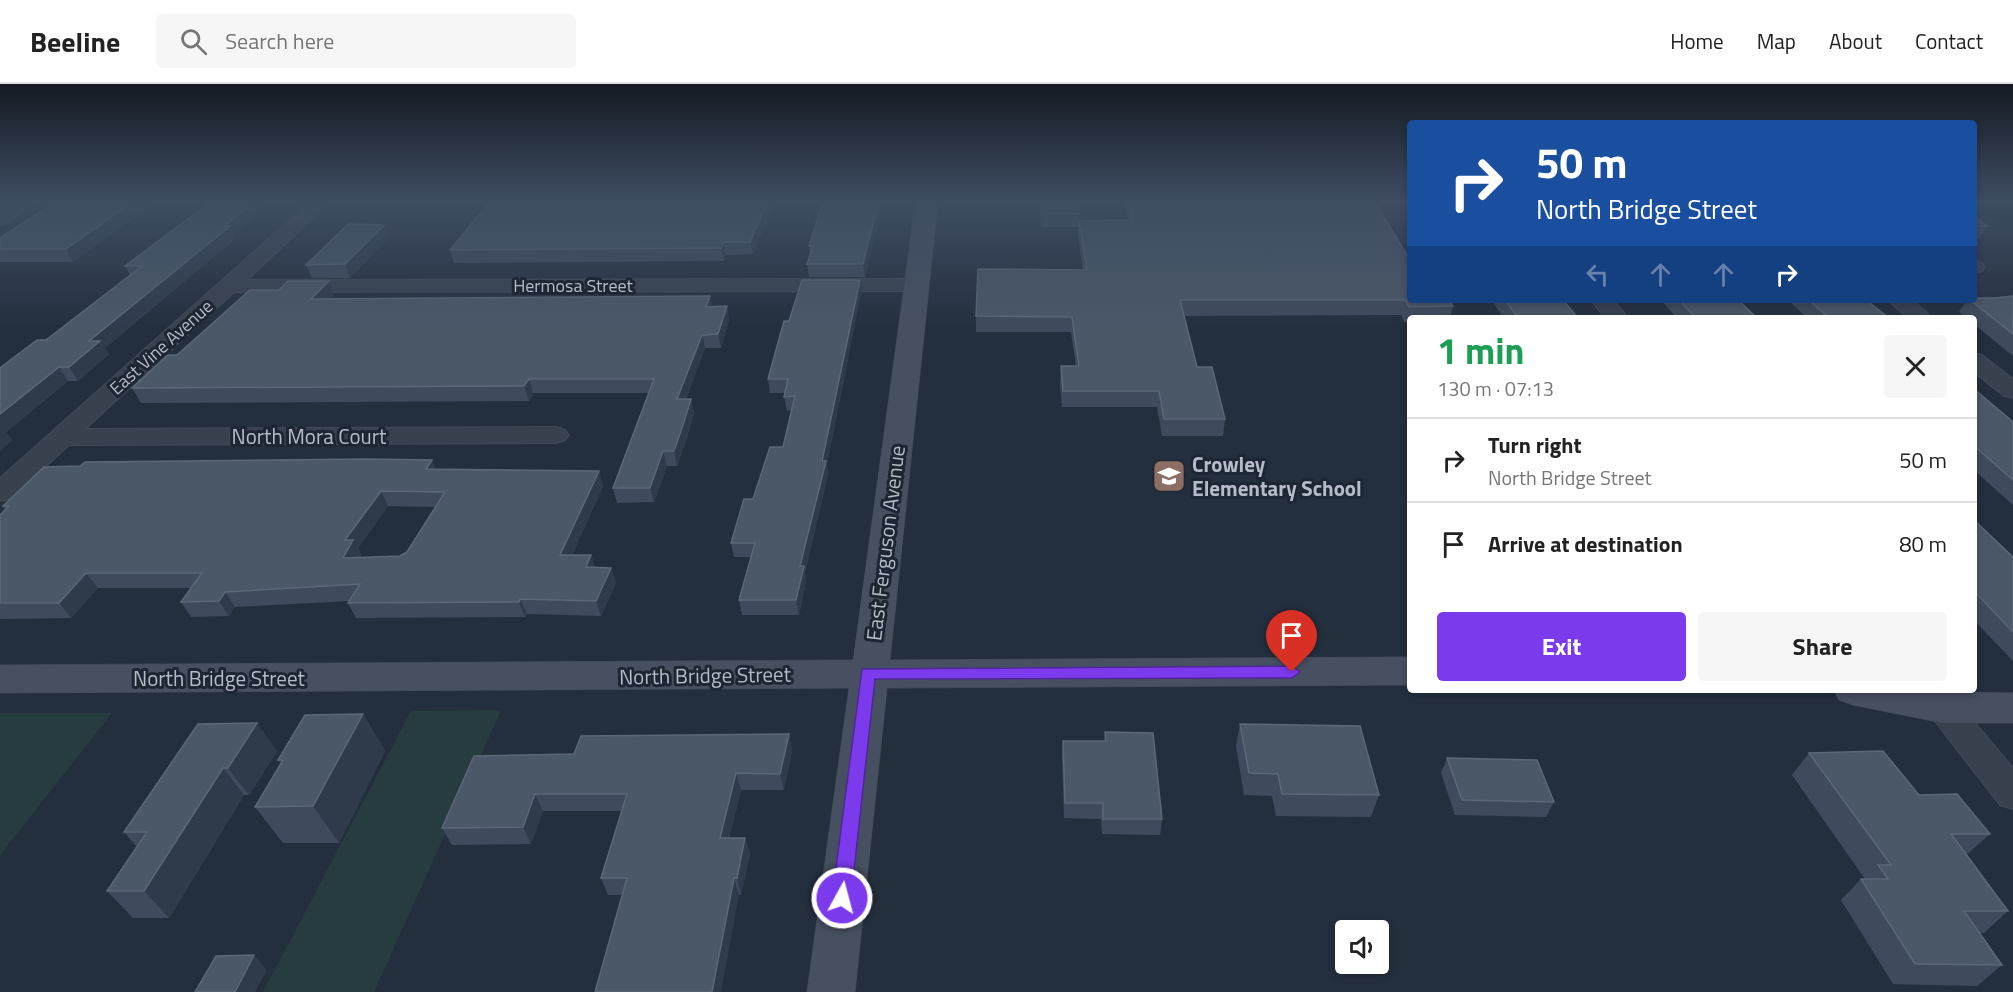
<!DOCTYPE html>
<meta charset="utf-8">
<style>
:root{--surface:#fff;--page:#f6f6f6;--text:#222;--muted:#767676;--line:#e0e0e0;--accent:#7c3aed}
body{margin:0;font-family:"Titillium Web",sans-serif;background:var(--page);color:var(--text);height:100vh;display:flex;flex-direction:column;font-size:22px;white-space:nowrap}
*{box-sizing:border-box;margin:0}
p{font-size:20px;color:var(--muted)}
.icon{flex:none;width:33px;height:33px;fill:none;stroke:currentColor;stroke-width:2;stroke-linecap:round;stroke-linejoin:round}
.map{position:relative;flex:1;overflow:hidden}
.details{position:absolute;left:1407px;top:231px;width:570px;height:378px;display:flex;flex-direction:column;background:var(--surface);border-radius:6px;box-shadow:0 3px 9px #0003}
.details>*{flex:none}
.guide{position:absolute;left:1407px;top:36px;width:570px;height:183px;border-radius:6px;box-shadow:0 3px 9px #0003;background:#1a4fa0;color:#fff;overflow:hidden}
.buttons{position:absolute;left:1335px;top:836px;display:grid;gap:12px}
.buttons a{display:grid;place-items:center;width:54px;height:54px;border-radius:6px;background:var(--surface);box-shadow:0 3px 9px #0003;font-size:30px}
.pin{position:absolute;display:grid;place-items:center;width:51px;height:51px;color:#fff;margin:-62px -26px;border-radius:50% 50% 50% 0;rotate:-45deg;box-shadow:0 0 6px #0007}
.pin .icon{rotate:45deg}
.me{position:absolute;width:66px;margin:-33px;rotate:7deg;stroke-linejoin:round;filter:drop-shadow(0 0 4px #0008)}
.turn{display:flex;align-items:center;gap:21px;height:126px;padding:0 30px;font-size:27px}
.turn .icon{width:78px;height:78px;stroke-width:2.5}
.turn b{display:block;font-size:42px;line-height:51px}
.lanes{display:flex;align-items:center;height:57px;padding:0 30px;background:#0003;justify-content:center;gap:30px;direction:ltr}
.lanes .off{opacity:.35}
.round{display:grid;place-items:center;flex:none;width:63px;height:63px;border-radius:6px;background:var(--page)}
.summary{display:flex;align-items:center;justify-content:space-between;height:102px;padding:0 30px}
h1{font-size:36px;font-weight:700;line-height:45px;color:#1e9e55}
.button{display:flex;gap:12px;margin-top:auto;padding:12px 30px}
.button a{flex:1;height:69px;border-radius:6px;background:var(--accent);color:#fff;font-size:24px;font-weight:700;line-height:69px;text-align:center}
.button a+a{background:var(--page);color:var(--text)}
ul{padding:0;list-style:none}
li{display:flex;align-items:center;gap:18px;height:84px;padding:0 30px;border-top:2px solid var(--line)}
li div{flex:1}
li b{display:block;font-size:22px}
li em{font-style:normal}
header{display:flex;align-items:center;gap:36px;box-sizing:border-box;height:84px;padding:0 30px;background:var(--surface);border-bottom:2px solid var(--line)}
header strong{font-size:28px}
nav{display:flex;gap:33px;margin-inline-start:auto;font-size:21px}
.search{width:420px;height:54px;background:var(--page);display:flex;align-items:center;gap:15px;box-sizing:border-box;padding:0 21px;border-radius:6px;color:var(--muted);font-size:22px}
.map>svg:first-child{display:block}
.green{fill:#263c3f}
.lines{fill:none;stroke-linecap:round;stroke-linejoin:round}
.canal{fill:#17263c;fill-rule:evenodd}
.street-casing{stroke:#414a57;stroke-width:2}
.secondary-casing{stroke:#414a57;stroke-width:1}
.street{fill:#38414e;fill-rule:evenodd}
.secondary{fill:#465061;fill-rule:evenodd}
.wall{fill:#3f4b5c;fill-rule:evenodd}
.shaded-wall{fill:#2f3b4b}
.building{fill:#4b5868;stroke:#5c6777;stroke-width:1.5;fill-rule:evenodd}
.route{fill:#7c3aed;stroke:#51269a;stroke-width:1.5}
.labels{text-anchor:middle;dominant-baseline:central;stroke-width:6;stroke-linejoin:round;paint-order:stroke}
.far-street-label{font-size:18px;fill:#b4bcc9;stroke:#1d2633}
.street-label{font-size:21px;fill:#b4bcc9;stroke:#1d2633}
.poi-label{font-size:21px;font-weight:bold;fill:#b4bcc9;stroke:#1d2633;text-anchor:start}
</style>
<header>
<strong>Beeline</strong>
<div class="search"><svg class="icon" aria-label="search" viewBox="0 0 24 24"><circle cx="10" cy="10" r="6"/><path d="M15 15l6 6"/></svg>Search here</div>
<nav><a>Home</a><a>Map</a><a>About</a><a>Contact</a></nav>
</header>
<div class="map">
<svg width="2013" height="908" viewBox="0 0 2013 908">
<rect width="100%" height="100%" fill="#242f3e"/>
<g class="green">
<path d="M501,626L374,908H263L411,627Z"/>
<path d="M0,629H112L0,771Z"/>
</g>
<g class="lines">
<path class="canal" d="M1974,117L2013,128V142L1974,129Z"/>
<g class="street-casing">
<g id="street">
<path d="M15,117H37L7,139L0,141V127Z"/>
<path d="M311,117H331L247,196L918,195L925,197L928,201L925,205L918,207L234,208L85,345L556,343L565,346L569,351L565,356L556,359L69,361L10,415L0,417V394Z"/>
<path d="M1974,177L1982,179L1985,183L1982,187L1974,189Z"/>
<path d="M1591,216H1613L1628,234H1605Z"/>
<path d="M1888,216H1912L1933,234H1908Z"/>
<path d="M1974,269L1982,271L2013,295V314L2004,312L1974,288Z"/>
<path d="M1911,606H1947L2013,684V725L2000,721Z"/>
</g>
</g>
<g class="secondary-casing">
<g id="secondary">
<path d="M916,117H938L890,576L1410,573V601L887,604L855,908H807L849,604L0,609V581L853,576Z"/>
<path d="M1834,606L2013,609V639H1943L1853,621L1839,616Z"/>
</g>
</g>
<use href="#street" class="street"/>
<use href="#secondary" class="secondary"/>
</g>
<g class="wall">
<path d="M57,117H157L73,178H0V154Z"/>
<path d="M490,117H775L753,170L726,171L724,177L454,179L450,166Z"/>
<path d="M1039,117H1078L1079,137L1128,136L1123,117H1374L1410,216L1453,222L1450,234H1410V238H1404L1401,231L1184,232L1197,283L1225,335L1223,352H1162L1157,323H1062L1060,298L1061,282H1076L1071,248H976V232L1083,186L1078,151V143H1041Z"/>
<path d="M1974,131L1987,142L1979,155L1974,154Z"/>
<path d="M384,141L389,153L350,194H312L306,181Z"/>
<path d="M877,141L865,193H809L807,180L810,171L809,162Z"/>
<path d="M234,151L236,154L105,264L109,270L78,297H68L6,348L12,356L0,367V284L46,256L130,191L125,182Z"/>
<path d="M860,196L861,209L827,380L828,391L805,488L806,497L799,531H742L739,516L751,473H734L731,459L753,415L783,363L791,326L787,327L784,313L785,309H770L768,295L789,237Z"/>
<path d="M334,210L330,215L727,222L729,236L721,264H705L686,315H691L694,329L687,353L677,382H667L654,418L617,419L613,404L649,309H533L529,317L141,319L132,304L177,271Z"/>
<path d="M2013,212V272L1974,240V234H1967L1959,228L1967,216Z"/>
<path d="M1491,216H1563L1578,234H1504Z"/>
<path d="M1661,216H1738L1757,234H1677Z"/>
<path d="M1788,216H1866L1889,234H1807Z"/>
<path d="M1974,305L2013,338V421L1974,386Z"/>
<path d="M435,385L599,387L603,402L572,471H591L595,483L611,484L616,499L601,532L527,530L525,533L356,534L348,519L349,517L235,523L229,532L191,533L181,518L191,504H98L71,534L0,535V431L5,426L3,422ZM388,422L436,423L407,468L400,472L360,473L361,471L358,464Z"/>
<path d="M1974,436L2013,473V577L1974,536Z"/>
<path d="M363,630L385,667L339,759H283L255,723L281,680L278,676Z"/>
<path d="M198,640L277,667L249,711H244L169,834H133L107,807L137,763L124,748Z"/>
<path d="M1240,640L1379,711L1371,733L1276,732L1272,712L1244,711L1236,662Z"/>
<path d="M1105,648L1162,735L1160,751L1102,750L1101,735L1064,734L1062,672L1063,657H1104Z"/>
<path d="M789,650L792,667L784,706H741L729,754H745L750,770L741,811H608L601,794L622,727H543L531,760L452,761L442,744L574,670Z"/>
<path d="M1809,669L1919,711L1990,750L1966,771L2008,827L1984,849H1979L2002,881L1977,902L1893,900L1841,816L1861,795H1865L1792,691Z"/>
<path d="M1447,674L1554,718L1546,733L1455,731L1441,689Z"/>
</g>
<g class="shaded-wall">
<path d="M134,117H157L73,178L66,165Z"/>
<path d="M254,117H274L234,151L236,154L105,264L109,270L78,297L69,283L89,257Z"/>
<path d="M768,117H775L753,170L750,158Z"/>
<path d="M878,117H880L877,141L865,193L863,180Z"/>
<path d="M384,141L389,153L350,194L345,180Z"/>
<path d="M724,158L726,171L724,177L721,164Z"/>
<path d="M860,196L861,209L827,380L828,391L805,488L806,497L799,531L796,516L800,482Z"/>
<path d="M329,197L334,210L317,228L311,215Z"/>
<path d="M710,212L713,225L706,223Z"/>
<path d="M727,222L729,236L721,264L718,250Z"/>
<path d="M702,251L705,264L680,330L677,315Z"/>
<path d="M59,283L68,297L6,348L12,356L0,367V330Z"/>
<path d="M529,295L533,309L529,317L524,302Z"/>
<path d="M691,315L694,329L677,382L674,367Z"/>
<path d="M663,367L667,382L654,418L650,404Z"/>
<path d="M432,376L438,391L426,385Z"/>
<path d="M599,387L603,402L565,486L560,471Z"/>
<path d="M381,407L388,422L358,464L361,471L351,489L343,474L345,456Z"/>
<path d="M591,471L596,487L586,483Z"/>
<path d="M611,484L616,499L601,532L596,517Z"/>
<path d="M86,489L98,504L71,534L59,519Z"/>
<path d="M225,508L235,523L229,532L219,517Z"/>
<path d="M520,515L527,530L525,533L519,518Z"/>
<path d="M363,630L385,667L339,759L313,722Z"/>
<path d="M257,639L277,667L249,711L228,684Z"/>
<path d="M789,650L792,667L784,706L780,690Z"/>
<path d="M223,684L244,711L169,834L144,807Z"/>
<path d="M736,689L741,706L725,770L720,754Z"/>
<path d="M535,710L543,727L531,760L523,743Z"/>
<path d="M745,754L750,770L741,811L737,794Z"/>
<path d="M734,794L739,811L721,908H712Z"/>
<path d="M254,871L267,886L255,908H235Z"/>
</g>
<g class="building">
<path d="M57,117H134L66,165H0V154Z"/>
<path d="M212,117H254L225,142H230L89,257H100L69,283H59L0,330V284L37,256H46L142,182H125Z"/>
<path d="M490,117H768L750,158H724L721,164L450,166Z"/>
<path d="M823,117H878L876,128L863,180H807L813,162H809Z"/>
<path d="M1040,117H1078L1079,130H1041Z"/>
<path d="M1128,117H1374L1410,176V216H1449L1453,222L1409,223L1405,216H1180L1197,283H1212L1225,335H1164L1159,307H1063L1061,282H1079L1072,233L976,232L978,185L1087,186L1079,137L1132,136Z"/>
<path d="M1974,131L1987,142H1974Z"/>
<path d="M348,140L384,141L345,180L306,181Z"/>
<path d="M802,196H860L822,377H826L800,482H804L796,516H739L755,459H731L744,415H753L770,363H783L795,312L784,313L788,295H768L784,237H789Z"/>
<path d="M288,197H329L311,215L710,212L706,223L727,222L718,250L702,251L677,315H691L684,338L674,367H663L650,404H613L654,295H529L524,302L132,304L168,271H177L250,206H279Z"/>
<path d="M2013,212V250L1970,216H1974V214H1995Z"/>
<path d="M1505,216H1563L1578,234H1518Z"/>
<path d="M1679,216H1738L1757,234H1696Z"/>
<path d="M1809,216H1866L1889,234H1829Z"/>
<path d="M1974,305L2013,338V396L1974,362Z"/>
<path d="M365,375L432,376L426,385L599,387L560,471H591L586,483L611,484L596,517L520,515L519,518L348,519L360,500L225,508L219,517L181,518L202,489H86L59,519H0V431L9,422H3L44,383L80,382L85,378ZM381,407L445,408L407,468L400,472L343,474L353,456H345Z"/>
<path d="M1974,436L2013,473V548L1974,507Z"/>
<path d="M363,630L313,722L255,723L283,676H278L305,631Z"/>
<path d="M257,639L228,684H223L144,807H107L147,748H124L198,640Z"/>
<path d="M1240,640L1360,642L1379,711L1282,710L1278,690L1249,689Z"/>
<path d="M1105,648L1153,649L1162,735H1103V719H1065L1063,657H1106Z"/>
<path d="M789,650L780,690L736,689L720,754H745L737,794H734L712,908H595L627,794H601L627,710H535L523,743L442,744L474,672L574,670L581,652Z"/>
<path d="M1883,667L1919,711L1957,710L1990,750H1951L2008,827H1964L2002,881L1915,880L1861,795H1888L1878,781H1891L1809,669Z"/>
<path d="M1447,674L1537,676L1554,718L1462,716Z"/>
<path d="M254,871L235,908H195L216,872Z"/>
</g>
<linearGradient id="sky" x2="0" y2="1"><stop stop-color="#141a22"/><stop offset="0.48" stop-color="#3f4d63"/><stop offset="1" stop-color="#3f4d63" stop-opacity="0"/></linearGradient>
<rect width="2013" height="244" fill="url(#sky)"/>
<path class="route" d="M1292,582L1300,588L1292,594L875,595L851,814L848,820L842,822L835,820L832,814L862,585Z"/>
<defs>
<g id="school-square" transform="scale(1.725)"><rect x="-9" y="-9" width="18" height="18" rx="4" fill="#8d6e63" stroke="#1d2633"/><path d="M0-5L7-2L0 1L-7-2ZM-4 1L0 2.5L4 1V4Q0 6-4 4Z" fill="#fff"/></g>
</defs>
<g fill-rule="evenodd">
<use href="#school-square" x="1169" y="392"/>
</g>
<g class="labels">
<g class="far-street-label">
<text x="573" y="201">Hermosa Street</text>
<text transform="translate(161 263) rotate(-42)">East Vine Avenue</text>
</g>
<g class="street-label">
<text x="309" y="352">North Mora Court</text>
<text transform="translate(885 459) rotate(-83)">East Ferguson Avenue</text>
<text transform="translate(705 591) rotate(-1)">North Bridge Street</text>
<text x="219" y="594">North Bridge Street</text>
</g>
<g class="poi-label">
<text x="1192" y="380">Crowley<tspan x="1192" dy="24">Elementary School</tspan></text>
</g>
</g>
</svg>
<div class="buttons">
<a><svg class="icon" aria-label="sound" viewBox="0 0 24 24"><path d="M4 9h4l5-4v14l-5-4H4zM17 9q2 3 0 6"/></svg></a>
</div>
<div class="pin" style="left:1292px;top:588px;background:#d93025"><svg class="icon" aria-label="arrive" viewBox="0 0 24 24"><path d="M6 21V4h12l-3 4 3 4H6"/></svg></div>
<svg class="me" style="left:842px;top:814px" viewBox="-20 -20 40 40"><circle r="17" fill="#7c3aed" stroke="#fff" stroke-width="3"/><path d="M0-11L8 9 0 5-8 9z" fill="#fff"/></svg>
<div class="guide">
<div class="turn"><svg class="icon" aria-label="right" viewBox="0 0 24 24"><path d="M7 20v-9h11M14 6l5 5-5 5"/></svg><div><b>50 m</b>North Bridge Street</div></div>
<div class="lanes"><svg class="icon off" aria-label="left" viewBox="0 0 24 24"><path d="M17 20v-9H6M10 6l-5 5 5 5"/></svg><svg class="icon off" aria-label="ahead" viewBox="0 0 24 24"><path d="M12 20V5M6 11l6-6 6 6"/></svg><svg class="icon off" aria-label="ahead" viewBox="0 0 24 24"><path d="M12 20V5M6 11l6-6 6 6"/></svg><svg class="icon" aria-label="right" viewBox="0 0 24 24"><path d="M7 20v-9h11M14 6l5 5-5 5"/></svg></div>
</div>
<section class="details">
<div class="summary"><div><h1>1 min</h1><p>130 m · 07:13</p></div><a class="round"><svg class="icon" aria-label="close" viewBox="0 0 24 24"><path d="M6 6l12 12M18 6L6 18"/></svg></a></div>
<ul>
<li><svg class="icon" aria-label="right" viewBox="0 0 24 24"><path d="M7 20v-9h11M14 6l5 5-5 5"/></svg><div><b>Turn right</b><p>North Bridge Street</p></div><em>50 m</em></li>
<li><svg class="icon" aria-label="arrive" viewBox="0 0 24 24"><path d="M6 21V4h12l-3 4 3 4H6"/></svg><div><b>Arrive at destination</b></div><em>80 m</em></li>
</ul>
<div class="button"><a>Exit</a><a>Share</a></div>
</section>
</div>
